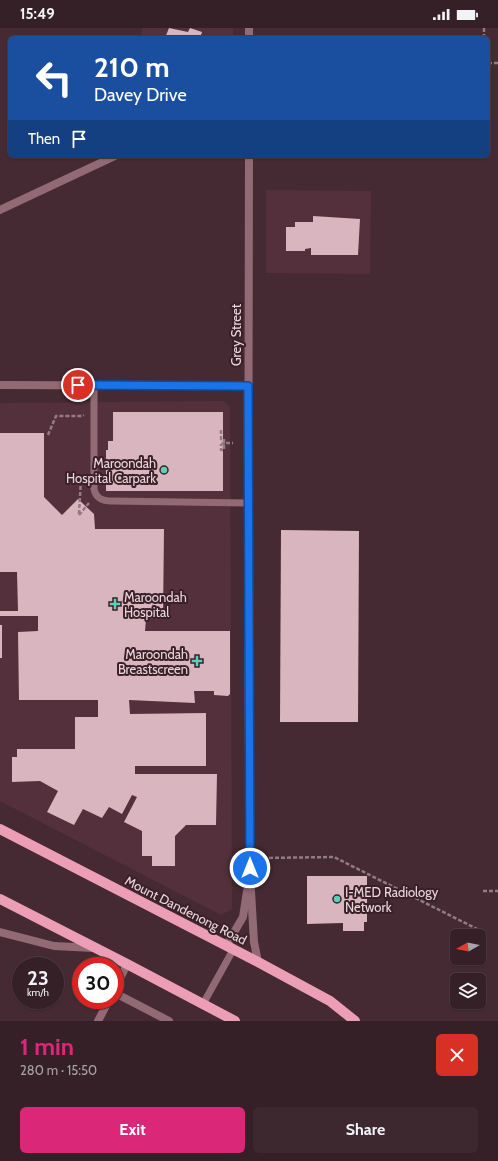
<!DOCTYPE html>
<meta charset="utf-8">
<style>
:root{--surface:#342026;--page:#3c282e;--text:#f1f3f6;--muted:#a9a3a7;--line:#4e3e43;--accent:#db2777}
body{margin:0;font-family:Cabin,sans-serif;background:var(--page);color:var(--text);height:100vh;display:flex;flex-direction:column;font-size:15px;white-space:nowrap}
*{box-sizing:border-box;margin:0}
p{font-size:13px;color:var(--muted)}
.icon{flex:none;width:22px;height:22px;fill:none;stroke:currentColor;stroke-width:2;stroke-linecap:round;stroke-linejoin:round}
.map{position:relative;height:993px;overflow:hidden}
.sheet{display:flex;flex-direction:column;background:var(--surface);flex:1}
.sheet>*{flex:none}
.top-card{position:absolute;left:8px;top:8px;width:482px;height:122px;border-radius:6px;box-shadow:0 1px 3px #0004,0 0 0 1px var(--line);background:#1a4fa0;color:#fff;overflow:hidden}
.needle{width:26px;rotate:261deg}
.buttons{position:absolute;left:450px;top:901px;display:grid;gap:8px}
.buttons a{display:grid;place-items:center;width:36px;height:36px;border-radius:6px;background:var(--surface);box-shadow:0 1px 3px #0004,0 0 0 1px var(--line);font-size:20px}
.speed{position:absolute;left:12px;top:929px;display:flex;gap:8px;font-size:20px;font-weight:700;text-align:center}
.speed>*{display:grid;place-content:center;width:52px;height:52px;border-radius:50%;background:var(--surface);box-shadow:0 1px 3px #0004,0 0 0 1px var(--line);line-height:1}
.speed small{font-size:10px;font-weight:400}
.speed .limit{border:6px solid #d22;background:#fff;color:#111}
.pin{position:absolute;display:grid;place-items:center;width:34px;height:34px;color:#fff;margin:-17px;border:2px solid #fff;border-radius:50%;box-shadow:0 1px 4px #0007}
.me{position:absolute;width:44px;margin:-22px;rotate:0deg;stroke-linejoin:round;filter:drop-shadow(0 0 3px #0008)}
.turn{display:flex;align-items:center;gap:14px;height:84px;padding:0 20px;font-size:18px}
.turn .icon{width:52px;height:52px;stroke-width:2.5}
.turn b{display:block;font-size:28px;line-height:34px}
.then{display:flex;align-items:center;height:38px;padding:0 20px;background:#0003;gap:8px;font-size:15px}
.round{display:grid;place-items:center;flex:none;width:42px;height:42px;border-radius:6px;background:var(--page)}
.summary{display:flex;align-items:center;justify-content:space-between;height:68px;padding:0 20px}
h1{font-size:24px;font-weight:800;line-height:30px;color:var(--accent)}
.cta{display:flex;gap:8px;margin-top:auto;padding:8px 20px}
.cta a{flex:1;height:46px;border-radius:6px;background:var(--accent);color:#fff;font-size:16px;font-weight:800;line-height:46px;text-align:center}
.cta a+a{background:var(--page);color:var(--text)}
.status{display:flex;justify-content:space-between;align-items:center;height:28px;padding:0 20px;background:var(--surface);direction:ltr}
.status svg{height:11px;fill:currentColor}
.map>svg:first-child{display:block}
.built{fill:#54303c}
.building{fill:#d9b5bf}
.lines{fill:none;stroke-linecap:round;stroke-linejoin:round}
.path{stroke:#937b83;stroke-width:2.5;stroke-dasharray:4 2;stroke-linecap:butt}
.service{stroke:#916a76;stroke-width:7}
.minor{stroke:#916a76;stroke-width:8}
.primary{stroke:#ed9eb7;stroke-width:10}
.path-bridge{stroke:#937b83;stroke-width:2.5;stroke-dasharray:4 2;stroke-linecap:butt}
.route-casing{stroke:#114b97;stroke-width:10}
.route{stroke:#1a73e8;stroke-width:7}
.poi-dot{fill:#5dceb9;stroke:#3b2029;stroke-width:1.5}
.labels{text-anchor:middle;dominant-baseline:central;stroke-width:4;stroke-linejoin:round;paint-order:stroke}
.street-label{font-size:13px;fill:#ebd8dd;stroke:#3b2029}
.poi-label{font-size:13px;fill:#ebd8dd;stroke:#3b2029;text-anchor:end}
</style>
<div class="status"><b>15:49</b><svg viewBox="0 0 49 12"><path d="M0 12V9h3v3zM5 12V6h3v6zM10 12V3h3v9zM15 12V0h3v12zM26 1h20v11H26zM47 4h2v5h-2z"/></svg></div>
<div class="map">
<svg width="498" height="993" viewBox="0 0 498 993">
<rect width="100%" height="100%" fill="#462a33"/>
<g class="built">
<rect x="142" y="0" width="91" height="10"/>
<path d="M266,162L371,163L370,246L266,245Z"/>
<path d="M223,373L230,379L232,881L221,887L0,773V375Z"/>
</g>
<g class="building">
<path d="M169,0L188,4L190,0L202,4L200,10H165Z"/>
<path d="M313,188L360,191L358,227H311V220L305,221V223H286V199H295V194H313Z"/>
<path d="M113,384H223V463H106V422H108V413H113Z"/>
<path d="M0,405H44V469L62,487L78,471L94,486L95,501H164L163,590L146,591L145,603H230V666L228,668L214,667V663H194L195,675L129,672L130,686L206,685V738H135V746H217L216,797H186L175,808V838H152V828H142V803L124,794L137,769L132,767L122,786L109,779L102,790L83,781L74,797L47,784L58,763L40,753L12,754V729H17V721H75V689H98V672H19L18,604L38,603V588H0V583H18L17,544H0Z"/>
<path d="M281,502L359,503L358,694H280Z"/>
<rect x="0" y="597" width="2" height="33"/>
<path d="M307,848H367V894H364V903H343V895L307,896Z"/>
</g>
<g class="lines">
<g class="path">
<path d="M484,10V0"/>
<path d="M488,35H498"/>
<path d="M221,402V411H224V422H221V416"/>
<path d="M48,407L56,388H82L84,387"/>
<path d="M226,415H233"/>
<path d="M79,486L81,451"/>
<path d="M79,487L89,475"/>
<path d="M263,830L334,829L483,904"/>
<path d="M483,863H498"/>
</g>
<g class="service">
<path d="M94,357V461C96,471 103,473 112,473L248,475"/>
<path d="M203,976L233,922"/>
</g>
<g class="minor">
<path d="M249,10V0"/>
<path d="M249,128L248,615L250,846L254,914L258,934"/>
<path d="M0,182L115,128"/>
<path d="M0,357L248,358"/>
<path d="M0,904L54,918L93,920"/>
<path d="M226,918L243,889L247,863"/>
<path d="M115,961L127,936"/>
<path d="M115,965L169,993"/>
<path d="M98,993L109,972"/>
</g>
<g class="primary">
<path d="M0,801L258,934L330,973L355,993"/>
<path d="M0,871L127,936L235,993"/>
</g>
<path class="path-bridge" d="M221,416L226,415"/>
</g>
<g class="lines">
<g class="route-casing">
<path id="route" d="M78,357L248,358L250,840"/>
</g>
<use href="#route" class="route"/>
</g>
<g class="poi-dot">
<circle cx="164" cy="442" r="4"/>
<path d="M113 570h4v4h4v4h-4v4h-4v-4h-4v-4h4z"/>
<path d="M195 627h4v4h4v4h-4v4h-4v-4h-4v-4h4z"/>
<circle cx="337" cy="871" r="4"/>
</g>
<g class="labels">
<g class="street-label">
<text transform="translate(236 307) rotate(-90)">Grey Street</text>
<text transform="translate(186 882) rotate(27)">Mount Dandenong Road</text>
</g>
<g class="poi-label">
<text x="156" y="435">Maroondah<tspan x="156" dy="15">Hospital Carpark</tspan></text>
<text x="124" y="569" text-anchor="start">Maroondah<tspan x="124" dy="15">Hospital</tspan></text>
<text x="188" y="626">Maroondah<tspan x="188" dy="15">Breastscreen</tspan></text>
<text x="345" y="864" text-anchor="start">I-MED Radiology<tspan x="345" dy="15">Network</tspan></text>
</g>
</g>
</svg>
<div class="buttons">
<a><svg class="needle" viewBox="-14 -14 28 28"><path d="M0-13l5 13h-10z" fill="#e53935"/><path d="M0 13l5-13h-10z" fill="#a9a3a7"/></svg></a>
<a><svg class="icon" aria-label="layers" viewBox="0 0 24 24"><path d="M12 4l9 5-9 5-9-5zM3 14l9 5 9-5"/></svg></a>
</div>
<div class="speed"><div>23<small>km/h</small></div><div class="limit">30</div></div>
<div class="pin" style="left:78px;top:357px;background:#d93025"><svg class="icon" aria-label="arrive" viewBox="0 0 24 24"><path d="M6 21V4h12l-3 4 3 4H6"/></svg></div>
<svg class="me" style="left:250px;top:840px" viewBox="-20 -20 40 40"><circle r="17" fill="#1a73e8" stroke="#fff" stroke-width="3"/><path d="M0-11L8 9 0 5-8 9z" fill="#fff"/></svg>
<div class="top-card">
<div class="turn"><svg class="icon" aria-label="left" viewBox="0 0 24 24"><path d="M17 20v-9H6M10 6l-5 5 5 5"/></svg><div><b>210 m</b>Davey Drive</div></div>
<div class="then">Then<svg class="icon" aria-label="arrive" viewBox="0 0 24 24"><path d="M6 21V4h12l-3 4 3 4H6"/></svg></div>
</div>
</div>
<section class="sheet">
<div class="summary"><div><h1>1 min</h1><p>280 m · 15:50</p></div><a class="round" style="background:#d93025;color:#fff"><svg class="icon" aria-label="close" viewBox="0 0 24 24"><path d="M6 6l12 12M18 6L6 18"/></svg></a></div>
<div class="cta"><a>Exit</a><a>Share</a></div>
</section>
